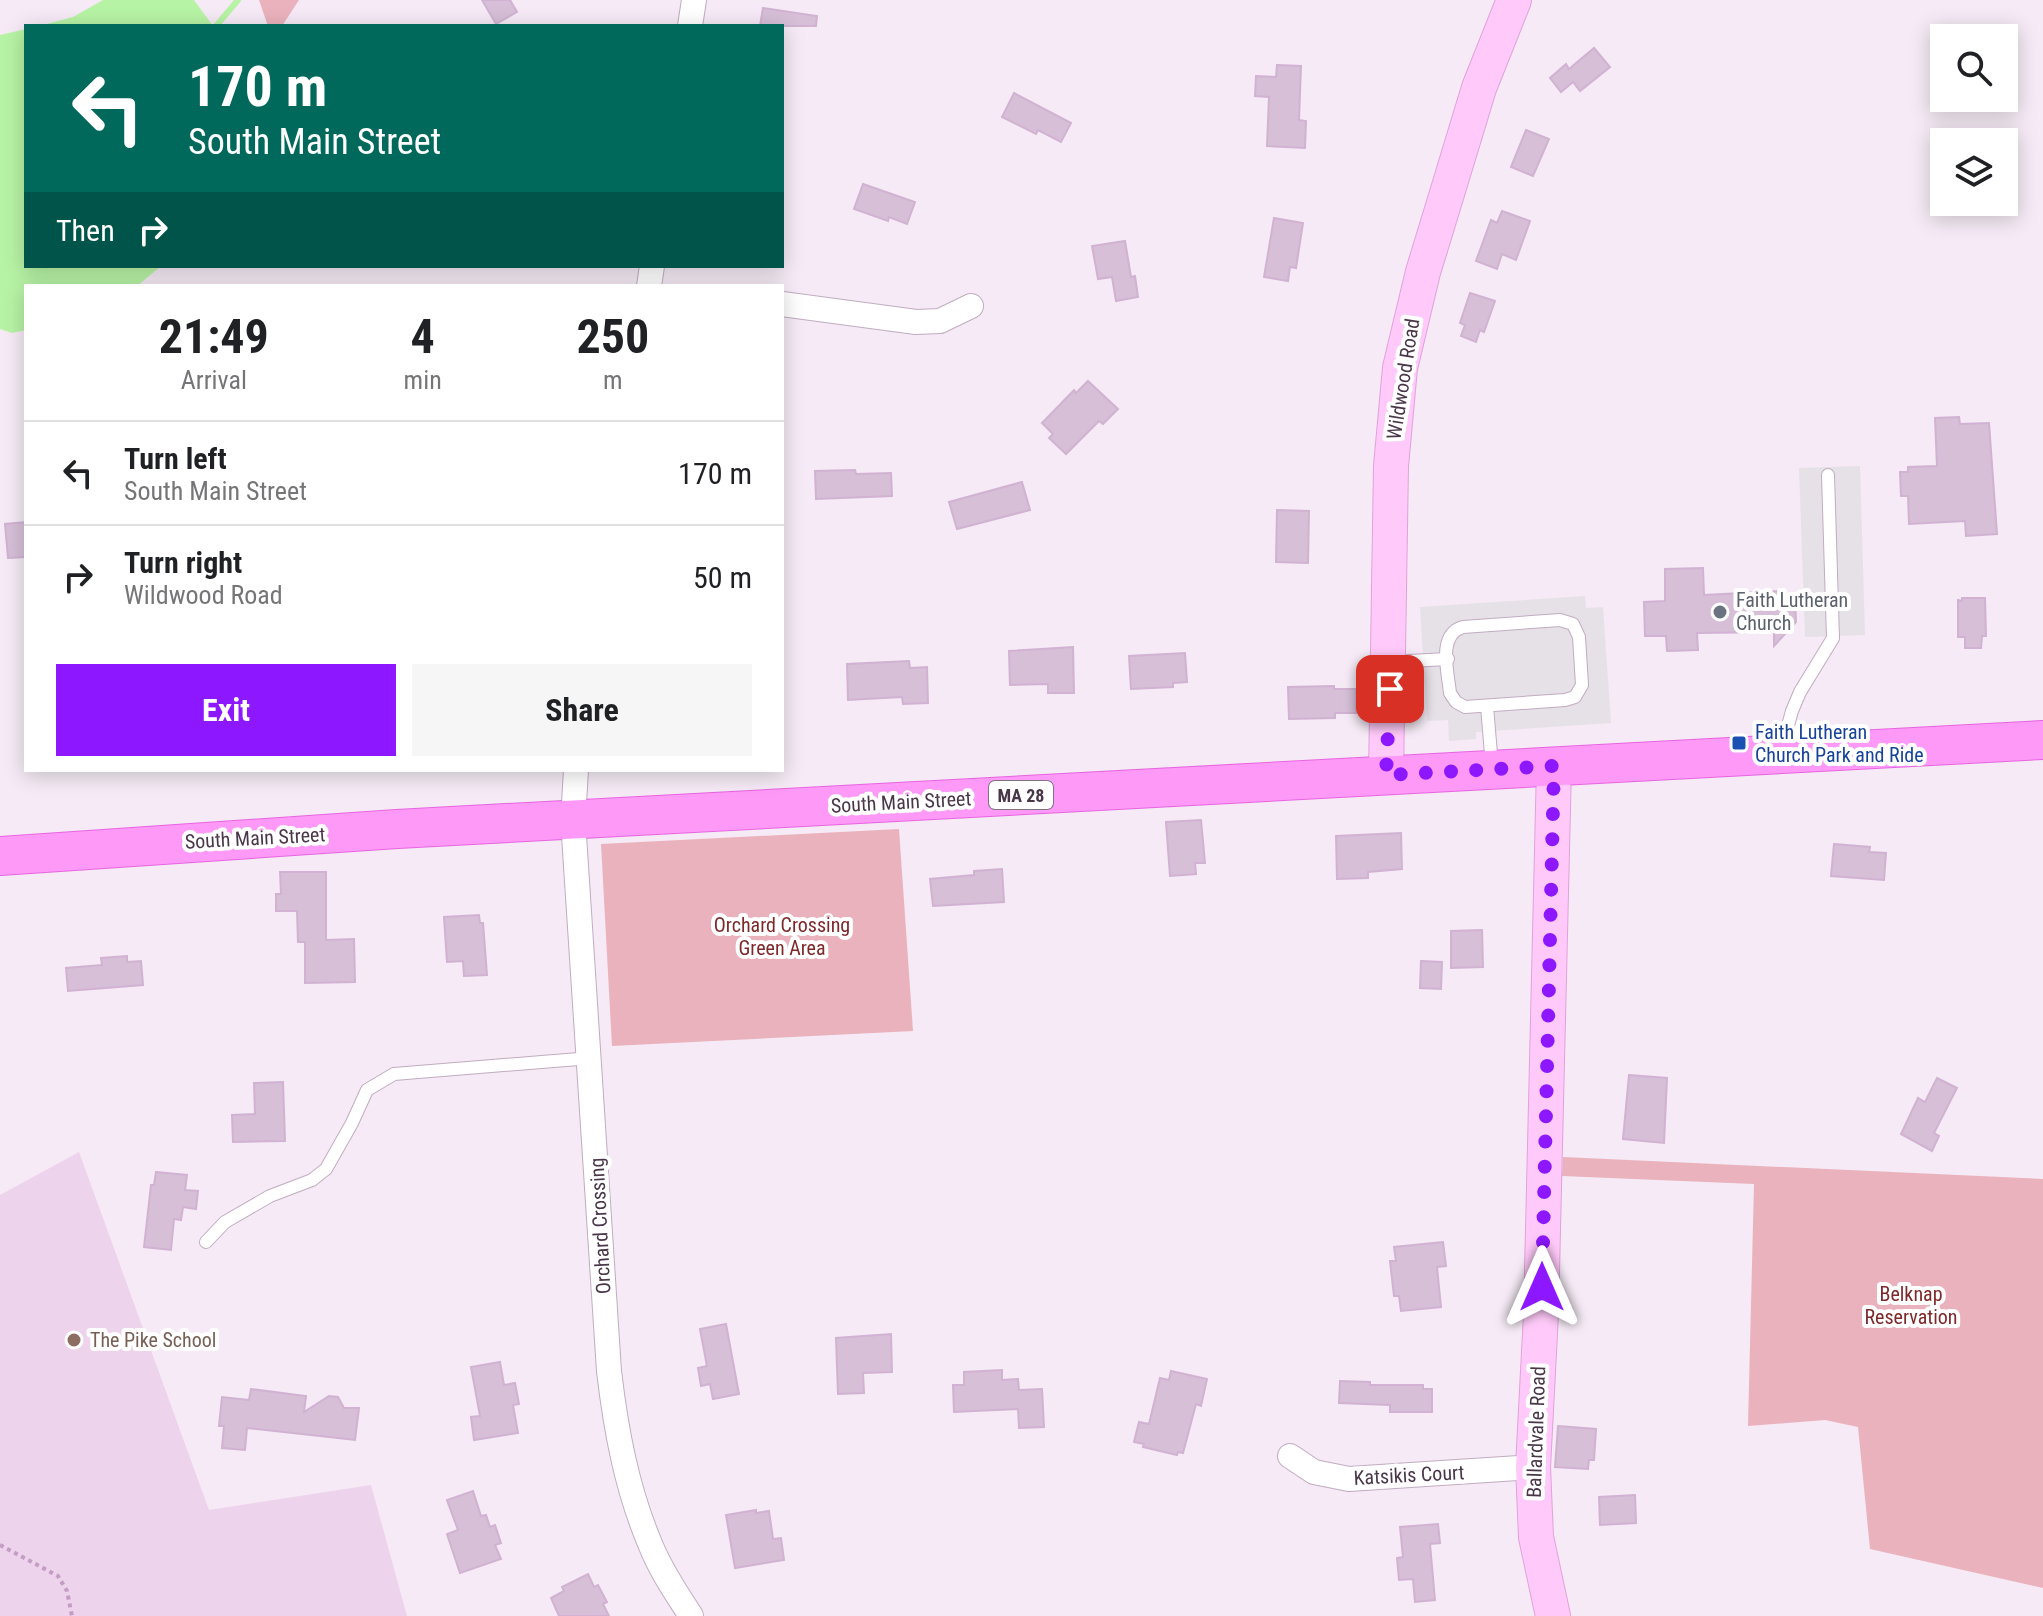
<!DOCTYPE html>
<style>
:root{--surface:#fff;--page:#f6f6f6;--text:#202124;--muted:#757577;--line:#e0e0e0;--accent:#8d17ff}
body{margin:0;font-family:"Roboto Condensed",sans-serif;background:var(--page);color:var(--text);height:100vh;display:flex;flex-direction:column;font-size:30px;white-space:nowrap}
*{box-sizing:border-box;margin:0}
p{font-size:26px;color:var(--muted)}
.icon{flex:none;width:44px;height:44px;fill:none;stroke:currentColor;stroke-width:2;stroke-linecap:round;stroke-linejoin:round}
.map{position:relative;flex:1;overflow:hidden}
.details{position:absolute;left:24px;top:284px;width:760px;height:488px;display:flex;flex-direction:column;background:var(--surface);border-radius:0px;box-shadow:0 4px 20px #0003}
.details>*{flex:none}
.top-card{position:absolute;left:24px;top:24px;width:760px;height:244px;border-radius:0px;box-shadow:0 4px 20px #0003;background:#00695c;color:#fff;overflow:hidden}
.fabs{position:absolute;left:1930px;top:24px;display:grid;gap:16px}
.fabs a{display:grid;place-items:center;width:88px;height:88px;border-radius:0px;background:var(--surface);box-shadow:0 4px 20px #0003;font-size:40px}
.pin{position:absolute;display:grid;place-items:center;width:68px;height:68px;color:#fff;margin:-34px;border-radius:16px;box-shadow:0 4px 12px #0006}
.me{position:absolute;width:88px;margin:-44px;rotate:0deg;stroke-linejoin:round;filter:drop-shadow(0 0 6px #0008)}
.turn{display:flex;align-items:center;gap:28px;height:168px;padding:0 32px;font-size:36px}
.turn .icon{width:104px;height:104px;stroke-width:2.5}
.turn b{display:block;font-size:56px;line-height:68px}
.then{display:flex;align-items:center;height:76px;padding:0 32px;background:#0003;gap:16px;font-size:30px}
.eta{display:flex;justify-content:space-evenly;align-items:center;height:136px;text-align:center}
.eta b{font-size:48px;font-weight:700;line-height:56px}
.button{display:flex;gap:16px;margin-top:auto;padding:16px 32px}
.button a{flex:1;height:92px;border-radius:0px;background:var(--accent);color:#fff;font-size:32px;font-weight:700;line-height:92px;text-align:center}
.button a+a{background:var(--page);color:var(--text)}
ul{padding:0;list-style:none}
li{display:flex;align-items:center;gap:24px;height:104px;padding:0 32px;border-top:2px solid var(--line)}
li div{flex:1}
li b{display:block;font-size:30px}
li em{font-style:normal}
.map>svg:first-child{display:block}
.education{fill:#eed3ec}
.green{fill:#eab2bd}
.parking{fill:#e6e1e7}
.water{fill:#b7f3a5}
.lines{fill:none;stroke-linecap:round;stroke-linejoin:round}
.stream{stroke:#b7f3a5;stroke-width:6}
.building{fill:#d6bfd7;stroke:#d1b2d2;stroke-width:2}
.lane-casing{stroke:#c1acc1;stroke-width:14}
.street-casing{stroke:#c1acc1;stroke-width:26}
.secondary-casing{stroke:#e2a1dc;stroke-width:36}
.primary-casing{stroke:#e765e0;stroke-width:40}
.path{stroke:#c39dc3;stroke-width:4;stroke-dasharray:4 4;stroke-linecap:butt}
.lane{stroke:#fff;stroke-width:12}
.street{stroke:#fff;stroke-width:24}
.secondary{stroke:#ffcaf9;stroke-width:34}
.primary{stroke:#ff99f8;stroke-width:38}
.route{stroke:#8d17ff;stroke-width:14;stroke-dasharray:0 25.2}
.worship-dot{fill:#6b7280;stroke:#fff;stroke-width:3}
.transit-dot{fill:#1a4fb4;stroke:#fff;stroke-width:3}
.education-dot{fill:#8d6e63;stroke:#fff;stroke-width:3}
.labels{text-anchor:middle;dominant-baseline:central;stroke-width:8;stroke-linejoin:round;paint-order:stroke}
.shield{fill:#fff;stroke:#807380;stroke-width:2}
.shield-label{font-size:18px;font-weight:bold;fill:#493749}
.street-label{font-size:20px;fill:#493749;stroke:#fff}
.worship-label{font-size:20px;fill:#5b616d;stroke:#fff;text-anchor:start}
.transit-label{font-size:20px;fill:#164399;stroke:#fff;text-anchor:start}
.park-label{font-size:20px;fill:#7e282a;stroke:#fff}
.education-label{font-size:20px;fill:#785e54;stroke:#fff;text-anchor:start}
</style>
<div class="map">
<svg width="2043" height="1616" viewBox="0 0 2043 1616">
<rect width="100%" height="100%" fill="#f5eaf5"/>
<path class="education" d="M79,1152L209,1510L371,1485L407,1616H0V1195Z"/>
<g class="green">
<path d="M259,0H299L282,26H268Z"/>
<path d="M899,829L913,1031L612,1046L601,844Z"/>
<path d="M1563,1157L2043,1179V1588L1870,1549L1858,1427L1825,1420L1748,1426L1754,1184L1562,1176Z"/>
</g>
<g class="parking">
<path d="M1860,466L1865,635L1805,637L1799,468Z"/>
<path d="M1585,596L1586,608L1603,607L1611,723L1476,732V739L1449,741L1448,720L1427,721L1420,607Z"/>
</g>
<g class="water">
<path d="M103,0H194L213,26H39L73,17Z"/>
<path d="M26,29V266H161L137,286H26V330L12,333L0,329V35Z"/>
</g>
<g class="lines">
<path class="stream" d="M216,26L238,0"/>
</g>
<g class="building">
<path d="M482,0H510L517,12L496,24Z"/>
<path d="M763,8L817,16L816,26H760Z"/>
<path d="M1594,48L1610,67L1580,91L1573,82L1561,92L1550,78L1566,64L1569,69Z"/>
<path d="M1277,65L1301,66L1299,120L1306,121L1305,148L1267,146L1269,97L1255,96L1256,76L1276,77Z"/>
<path d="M1014,93L1071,123L1061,142L1038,130L1036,134L1002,117Z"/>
<path d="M1526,130L1549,139L1533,176L1511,167Z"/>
<path d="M863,184L915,202L907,224L889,217L888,221L854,209Z"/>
<path d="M1502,211L1530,221L1516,260L1502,254L1497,269L1476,261L1491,220L1497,223Z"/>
<path d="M1274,218L1303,223L1296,268L1290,267L1288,281L1264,277Z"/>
<path d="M1125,241L1131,277L1135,276L1138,297L1116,301L1112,277L1098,279L1092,246Z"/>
<path d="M1470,293L1495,301L1484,332L1480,330L1476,342L1461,336L1465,325L1460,323Z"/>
<path d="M1088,381L1118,409L1103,424L1099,421L1066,454L1049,438L1053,434L1042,423L1074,390L1076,393Z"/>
<path d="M1959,417L1960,424L1989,423L1997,534L1966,536L1965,521L1909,524L1908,496H1901L1900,472H1908V467L1937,466L1935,418Z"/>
<path d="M855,470L856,474L891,473L892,496L816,499L815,471Z"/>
<path d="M1022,482L1030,510L957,529L949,502Z"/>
<path d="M1277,510L1309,511L1308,563L1276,562Z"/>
<path d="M26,522V557L8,558L5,524Z"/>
<path d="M1703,568L1704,595L1781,591L1795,598L1796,622L1774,646V632L1697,633L1698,650L1667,651L1666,636H1645L1644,602L1665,601V569Z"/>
<path d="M1962,598H1985L1986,636H1982L1981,648H1965V637H1958V600L1962,601Z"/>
<path d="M1073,647L1074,693H1048V684L1010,685L1009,651Z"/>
<path d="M1185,653L1187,682L1173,683V687L1131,689L1129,656Z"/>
<path d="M909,661L910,668L927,667L928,703L903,704L902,697L848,700L847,664Z"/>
<path d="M1334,686V689H1356V713H1335V718L1289,719L1288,687Z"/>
<path d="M1201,820L1205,863H1195L1196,874L1170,876L1166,822Z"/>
<path d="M1401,833L1402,869L1368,872V878L1337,879L1336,836Z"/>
<path d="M1834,844L1870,847L1869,852L1886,853L1884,880L1831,876Z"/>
<path d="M1002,869L1004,902L933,906L930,879L974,875V871Z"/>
<path d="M280,872H326V940L354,939L355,982L305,983V942H298L297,911H276V894H281Z"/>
<path d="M479,915L480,923H483L487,975L464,976L463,961L447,962L444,917Z"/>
<path d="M1482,930L1483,967L1451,968V931Z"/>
<path d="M127,956V962L141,961L143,985L68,991L66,968L102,965L101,958Z"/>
<path d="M1421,961L1442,962L1441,989L1420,988Z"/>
<path d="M1629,1075L1667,1078L1664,1143L1623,1139Z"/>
<path d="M1937,1078L1957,1088L1934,1133L1939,1136L1932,1151L1901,1134L1918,1098L1925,1102Z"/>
<path d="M283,1082L285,1141L233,1142L232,1115L255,1114L254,1083Z"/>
<path d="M156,1172L187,1175L185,1190L198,1191L196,1209L183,1207L181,1220L174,1219L171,1250L144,1247L151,1185H154Z"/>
<path d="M1443,1242L1446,1266L1437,1267L1441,1307L1401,1311L1399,1296H1394L1390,1261H1396L1394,1247Z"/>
<path d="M726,1324L739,1394L713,1399L710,1384L701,1386L698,1368L707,1366L700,1329Z"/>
<path d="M891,1334L892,1372L863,1373L864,1393L838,1394L836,1338Z"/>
<path d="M500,1362L504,1385L515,1383L519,1404L513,1405L518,1433L474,1440L471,1417L480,1416L471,1367Z"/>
<path d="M1002,1370V1380L1018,1379L1019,1390L1042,1389L1044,1427L1019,1428L1018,1409L954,1412L953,1385H964V1372Z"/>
<path d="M1171,1371L1207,1379L1201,1406L1196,1404L1183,1453L1178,1452L1177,1455L1143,1447L1144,1444L1134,1442L1139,1422L1149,1424L1160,1378L1169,1380Z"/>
<path d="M1340,1381L1370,1382V1385H1423V1389H1432V1412H1390V1405L1339,1403Z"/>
<path d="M251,1389L306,1396L304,1412L329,1396L338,1397L344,1408H359L355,1440L247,1428L245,1450L222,1448L224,1426H219L222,1397L249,1400Z"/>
<path d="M1558,1426L1596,1429L1594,1460H1589L1588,1469L1555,1467Z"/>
<path d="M473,1491L481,1516L486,1515L490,1527L495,1525L501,1543L495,1545L501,1559L460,1573L447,1534L458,1530L447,1500Z"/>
<path d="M1635,1495L1636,1523L1600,1525L1599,1497Z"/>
<path d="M756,1510V1513L769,1511L773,1539L781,1538L784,1560L735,1568L726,1515Z"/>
<path d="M1438,1524L1440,1543L1430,1544L1435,1600L1415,1602L1413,1579L1399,1580L1397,1558L1403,1557L1400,1527Z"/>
<path d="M588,1574L594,1587L598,1585L607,1602L603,1604L609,1616H559L551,1598L564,1591L562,1587Z"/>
</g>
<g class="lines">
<g class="lane-casing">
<g id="lane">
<path d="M1560,620L1573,624L1579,637L1582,685L1575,697L1565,700L1465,707L1456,702L1450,693C1448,672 1437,634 1463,627Z"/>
<path d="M1390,662L1448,659"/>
<path d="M1487,706L1492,766"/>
<path d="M1787,751V729L1792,711L1800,692L1833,638L1828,475"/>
<path d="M206,1242L225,1222L270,1196L312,1180L326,1169L352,1123L367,1090L394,1074L591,1058"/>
</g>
</g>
<g class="street-casing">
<g id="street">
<path d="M690,26L694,0"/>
<path d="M649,286L652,266"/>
<path d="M782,304L916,322L940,321L971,306"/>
<path d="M576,770L573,820L609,1371C616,1431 627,1490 651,1546C661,1571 677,1594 691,1616"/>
<path d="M1290,1456L1314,1472L1349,1479L1533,1467"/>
</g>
</g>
<g class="secondary-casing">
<g id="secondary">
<path d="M1386,775L1391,466L1400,368L1423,272L1452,177L1479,88L1514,0"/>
<path d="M1553,1616L1536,1537L1533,1467L1541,1314L1554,766"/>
</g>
</g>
<g class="primary-casing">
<path id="primary" d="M0,856L397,829L2043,740"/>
</g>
<path class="path" d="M0,1545L58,1576L67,1591L72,1616"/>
<use href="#lane" class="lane"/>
<use href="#street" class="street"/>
<use href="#secondary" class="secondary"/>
<use href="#primary" class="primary"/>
</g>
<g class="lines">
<path class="route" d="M1390,689L1386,775L1554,766L1542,1287"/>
</g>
<circle class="worship-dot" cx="1720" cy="612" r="8"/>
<rect class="transit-dot" x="1731" y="735" width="16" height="16" rx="4"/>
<circle class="education-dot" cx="74" cy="1340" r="8"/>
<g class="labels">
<rect class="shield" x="989" y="781" width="64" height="28" rx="6"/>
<g class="shield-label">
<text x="1021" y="795">MA 28</text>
</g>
<g class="street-label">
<text transform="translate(1403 379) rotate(-81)">Wildwood Road</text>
<text transform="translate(901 802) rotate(-3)">South Main Street</text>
<text transform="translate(255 838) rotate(-3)">South Main Street</text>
<text transform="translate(600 1226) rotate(-93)">Orchard Crossing</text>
<text transform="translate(1536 1432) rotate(-88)">Ballardvale Road</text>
<text transform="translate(1409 1475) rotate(-3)">Katsikis Court</text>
</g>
<g class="worship-label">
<text x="1736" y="600">Faith Lutheran<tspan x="1736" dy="23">Church</tspan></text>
</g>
<g class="transit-label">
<text x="1755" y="732">Faith Lutheran<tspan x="1755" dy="23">Church Park and Ride</tspan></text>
</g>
<g class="park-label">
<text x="782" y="925">Orchard Crossing<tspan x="782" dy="23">Green Area</tspan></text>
<text x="1911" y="1294">Belknap<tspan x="1911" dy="23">Reservation</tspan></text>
</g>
<g class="education-label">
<text x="90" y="1340">The Pike School</text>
</g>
</g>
</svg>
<div class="fabs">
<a><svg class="icon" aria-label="search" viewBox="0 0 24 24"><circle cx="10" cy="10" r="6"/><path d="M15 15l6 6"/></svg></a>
<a><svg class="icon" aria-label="layers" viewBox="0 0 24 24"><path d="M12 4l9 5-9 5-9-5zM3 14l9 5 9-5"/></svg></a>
</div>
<div class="pin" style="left:1390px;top:689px;background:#d93025"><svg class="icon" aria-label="arrive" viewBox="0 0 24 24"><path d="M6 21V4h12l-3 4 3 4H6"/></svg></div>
<svg class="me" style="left:1542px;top:1287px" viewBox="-20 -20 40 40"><path d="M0-17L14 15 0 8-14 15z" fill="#8d17ff" stroke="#fff" stroke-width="4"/></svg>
<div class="top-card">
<div class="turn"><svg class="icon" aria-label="left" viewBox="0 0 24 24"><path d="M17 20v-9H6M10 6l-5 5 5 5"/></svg><div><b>170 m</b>South Main Street</div></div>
<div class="then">Then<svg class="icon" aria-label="right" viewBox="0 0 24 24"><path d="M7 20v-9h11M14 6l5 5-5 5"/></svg></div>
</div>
<section class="details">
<div class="eta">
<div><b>21:49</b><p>Arrival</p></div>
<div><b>4</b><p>min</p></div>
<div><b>250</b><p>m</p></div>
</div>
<ul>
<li><svg class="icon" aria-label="left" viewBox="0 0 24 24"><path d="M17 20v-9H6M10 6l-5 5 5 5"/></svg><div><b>Turn left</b><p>South Main Street</p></div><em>170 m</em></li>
<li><svg class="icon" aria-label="right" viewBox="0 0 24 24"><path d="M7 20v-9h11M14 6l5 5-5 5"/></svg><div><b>Turn right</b><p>Wildwood Road</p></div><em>50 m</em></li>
</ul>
<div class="button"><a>Exit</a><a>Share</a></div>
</section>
</div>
